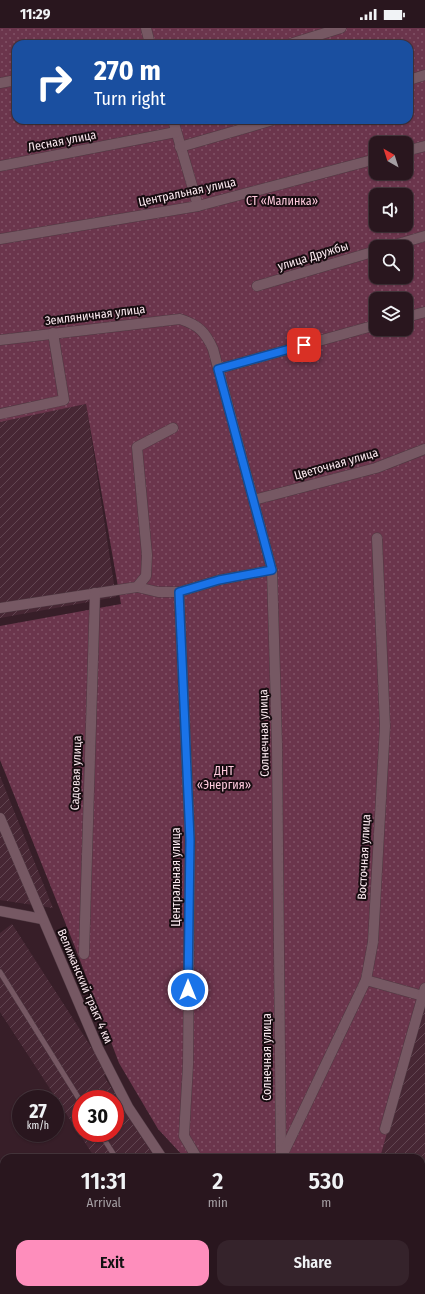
<!DOCTYPE html>
<meta charset="utf-8">
<style>
:root{--surface:#29161e;--page:#35232b;--text:#f1f3f6;--muted:#a59fa4;--line:#45353c;--accent:#fe8ebc}
body{margin:0;font-family:"Fira Sans Condensed",sans-serif;background:var(--page);color:var(--text);height:100vh;display:flex;flex-direction:column;font-size:15px;white-space:nowrap}
*{box-sizing:border-box;margin:0}
p{font-size:13px;color:var(--muted)}
.icon{flex:none;width:22px;height:22px;fill:none;stroke:currentColor;stroke-width:2;stroke-linecap:round;stroke-linejoin:round}
.map{position:relative;flex:1;overflow:hidden}
.sheet{position:absolute;left:0px;top:1126px;width:425px;height:140px;display:flex;flex-direction:column;background:var(--surface);border-radius:12px 12px 0 0;box-shadow:0 1px 3px #0004,0 0 0 1px var(--line)}
.sheet>*{flex:none}
.banner{position:absolute;left:12px;top:12px;width:401px;height:84px;border-radius:12px;box-shadow:0 1px 3px #0004,0 0 0 1px var(--line);background:#1a4fa0;color:#fff;overflow:hidden}
.needle{width:26px;rotate:321deg}
.buttons{position:absolute;left:369px;top:108px;display:grid;gap:8px}
.buttons a{display:grid;place-items:center;width:44px;height:44px;border-radius:8px;background:var(--surface);box-shadow:0 1px 3px #0004,0 0 0 1px var(--line);font-size:20px}
.speed{position:absolute;left:12px;top:1062px;display:flex;gap:8px;font-size:20px;font-weight:700;text-align:center}
.speed>*{display:grid;place-content:center;width:52px;height:52px;border-radius:50%;background:var(--surface);box-shadow:0 1px 3px #0004,0 0 0 1px var(--line);line-height:1}
.speed small{font-size:10px;font-weight:400}
.speed .limit{border:6px solid #d22;background:#fff;color:#111}
.pin{position:absolute;display:grid;place-items:center;width:34px;height:34px;color:#fff;margin:-17px;border-radius:8px;box-shadow:0 2px 6px #0006}
.me{position:absolute;width:44px;margin:-22px;rotate:0deg;stroke-linejoin:round;filter:drop-shadow(0 0 3px #0008)}
.turn{display:flex;align-items:center;gap:14px;height:84px;padding:0 16px;font-size:18px}
.turn .icon{width:52px;height:52px;stroke-width:2.5}
.turn b{display:block;font-size:28px;line-height:34px}
.eta{display:flex;justify-content:space-evenly;align-items:center;height:68px;text-align:center}
.eta b{font-size:24px;font-weight:600;line-height:28px}
.action{display:flex;gap:8px;margin-top:auto;padding:8px 16px}
.action a{flex:1;height:46px;border-radius:12px;background:var(--accent);color:#111;font-size:16px;font-weight:600;line-height:46px;text-align:center}
.action a+a{background:var(--page);color:var(--text)}
.status{display:flex;justify-content:space-between;align-items:center;height:28px;padding:0 20px;background:var(--surface);direction:ltr}
.status svg{height:11px;fill:currentColor}
.map>svg:first-child{display:block}
.industrial{fill:url(#industrial-furrows);fill-rule:evenodd}
.green{fill:url(#green-dots);fill-rule:evenodd}
.lines{fill:none;stroke-linecap:round;stroke-linejoin:round}
.lane-casing{stroke:#4f3942;stroke-width:6}
.street-casing{stroke:#4f3942;stroke-width:11}
.lane{stroke:#765863;stroke-width:5}
.street{stroke:#765863;stroke-width:10}
.route-casing{stroke:#114b97;stroke-width:10}
.route{stroke:#1a73e8;stroke-width:7}
.labels{text-anchor:middle;dominant-baseline:central;stroke-width:4;stroke-linejoin:round;paint-order:stroke}
.street-label{font-size:12px;fill:#fceaf0;stroke:#170c10}
.park-label{font-size:12px;fill:#fecadd;stroke:#170c10}
</style>
<div class="status"><b>11:29</b><svg viewBox="0 0 49 12"><path d="M0 12V9h3v3zM5 12V6h3v6zM10 12V3h3v9zM15 12V0h3v12zM26 1h20v11H26zM47 4h2v5h-2z"/></svg></div>
<div class="map">
<svg width="425" height="1266" viewBox="0 0 425 1266">
<defs>
<pattern id="industrial-furrows" width="10" height="10" patternUnits="userSpaceOnUse"><rect width="10" height="10" fill="#472734"/><path d="M-1 1l2-2M0 10L10 0M9 11l2-2" fill="none" stroke="#624652"/></pattern>
<pattern id="green-dots" width="8" height="8" patternUnits="userSpaceOnUse"><rect width="8" height="8" fill="#6b354c"/><path d="M2 2h.1M6 6h.1" fill="none" stroke="#815266" stroke-width="1.8" stroke-linecap="round"/></pattern>
</defs>
<rect width="100%" height="100%" fill="#371e28"/>
<g class="industrial">
<path d="M86,376L116,569L0,590V394Z"/>
<path d="M0,748L53,880L0,872Z"/>
<path d="M12,896L108,1045L104,1048L155,1130H95L0,984V905ZM81,1071H115V1105H81Z"/>
<path d="M425,968V1230L421,1243V1130H380Z"/>
<path d="M178,1262H383L393,1266H180Z"/>
</g>
<g class="green">
<path d="M0,0H425V968L380,1130H185L158,1101L119,1035L75,919L0,732V598L121,576L86,376L0,394ZM16,16H409V92H16ZM376,115H406V145H376ZM376,167H406V197H376ZM376,219H406V249H376ZM376,271H406V301H376Z"/>
<path d="M0,1159L4,1164V1190L1,1193Z"/>
</g>
<g class="lines">
<g class="lane-casing">
<g id="lane">
<path d="M0,944L81,1074"/>
<path d="M100,1105L116,1130"/>
<path d="M0,1157L4,1162"/>
<path d="M209,1262L210,1266"/>
<path d="M58,1266L64,1262"/>
</g>
</g>
<g class="street-casing">
<g id="street">
<path d="M146,0L150,16"/>
<path d="M290,16L341,0"/>
<path d="M409,52L425,47"/>
<path d="M0,55L16,52"/>
<path d="M173,92L198,178"/>
<path d="M180,119L273,92"/>
<path d="M406,123L425,118"/>
<path d="M0,138L176,104"/>
<path d="M0,211L198,178L376,131"/>
<path d="M388,219L425,208"/>
<path d="M257,258L376,223"/>
<path d="M406,289L425,284"/>
<path d="M0,312L180,291C198,297 205,303 213,321L272,542L277,716L281,1130"/>
<path d="M218,341L376,297"/>
<path d="M0,386L64,372L53,305"/>
<path d="M254,472L376,440L425,421"/>
<path d="M137,559L158,564H179L219,552L272,542"/>
<path d="M179,564L190,812L188,1037L184,1108L197,1130"/>
<path d="M0,580L137,559L146,548L147,527L137,419L173,400"/>
<path d="M0,790L98,1020L128,1079L162,1130"/>
<path d="M0,883L42,891"/>
<path d="M84,926L95,565"/>
<path d="M366,952L423,968"/>
<path d="M385,1101L425,960"/>
<path d="M282,1128L366,952L373,914L385,698L377,510"/>
<path d="M410,1262L421,1266"/>
</g>
</g>
<use href="#lane" class="lane"/>
<use href="#street" class="street"/>
</g>
<g class="lines">
<g class="route-casing">
<path id="route" d="M188,962L190,812L179,564L219,552L272,542L218,341L304,317"/>
</g>
<use href="#route" class="route"/>
</g>
<g class="labels">
<g class="street-label">
<text transform="translate(62 113) rotate(-11)">Лесная улица</text>
<text transform="translate(187 164) rotate(-12)">Центральная улица</text>
<text transform="translate(313 228) rotate(-17)">улица Дружбы</text>
<text transform="translate(95 287) rotate(-7)">Земляничная улица</text>
<text transform="translate(336 436) rotate(-16)">Цветочная улица</text>
<text transform="translate(264 705) rotate(-91)">Солнечная улица</text>
<text transform="translate(76 745) rotate(-88)">Садовая улица</text>
<text transform="translate(364 829) rotate(-87)">Восточная улица</text>
<text transform="translate(176 849) rotate(-90)">Центральная улица</text>
<text transform="translate(85 958) rotate(67)">Велижанский тракт 4 км</text>
<text transform="translate(267 1029) rotate(-90)">Солнечная улица</text>
</g>
<g class="park-label">
<text x="282" y="173">CТ «Малинка»</text>
<text x="224" y="743">ДНТ<tspan x="224" dy="14">«Энергия»</tspan></text>
</g>
</g>
</svg>
<div class="buttons">
<a><svg class="needle" viewBox="-14 -14 28 28"><path d="M0-13l5 13h-10z" fill="#e53935"/><path d="M0 13l5-13h-10z" fill="#a59fa4"/></svg></a>
<a><svg class="icon" aria-label="sound" viewBox="0 0 24 24"><path d="M4 9h4l5-4v14l-5-4H4zM17 9q2 3 0 6"/></svg></a>
<a><svg class="icon" aria-label="search" viewBox="0 0 24 24"><circle cx="10" cy="10" r="6"/><path d="M15 15l6 6"/></svg></a>
<a><svg class="icon" aria-label="layers" viewBox="0 0 24 24"><path d="M12 4l9 5-9 5-9-5zM3 14l9 5 9-5"/></svg></a>
</div>
<div class="speed"><div>27<small>km/h</small></div><div class="limit">30</div></div>
<div class="pin" style="left:304px;top:317px;background:#d93025"><svg class="icon" aria-label="arrive" viewBox="0 0 24 24"><path d="M6 21V4h12l-3 4 3 4H6"/></svg></div>
<svg class="me" style="left:188px;top:962px" viewBox="-20 -20 40 40"><circle r="17" fill="#1a73e8" stroke="#fff" stroke-width="3"/><path d="M0-11L8 9 0 5-8 9z" fill="#fff"/></svg>
<div class="banner">
<div class="turn"><svg class="icon" aria-label="right" viewBox="0 0 24 24"><path d="M7 20v-9h11M14 6l5 5-5 5"/></svg><div><b>270 m</b>Turn right</div></div>
</div>
<section class="sheet">
<div class="eta">
<div><b>11:31</b><p>Arrival</p></div>
<div><b>2</b><p>min</p></div>
<div><b>530</b><p>m</p></div>
</div>
<div class="action"><a>Exit</a><a>Share</a></div>
</section>
</div>
